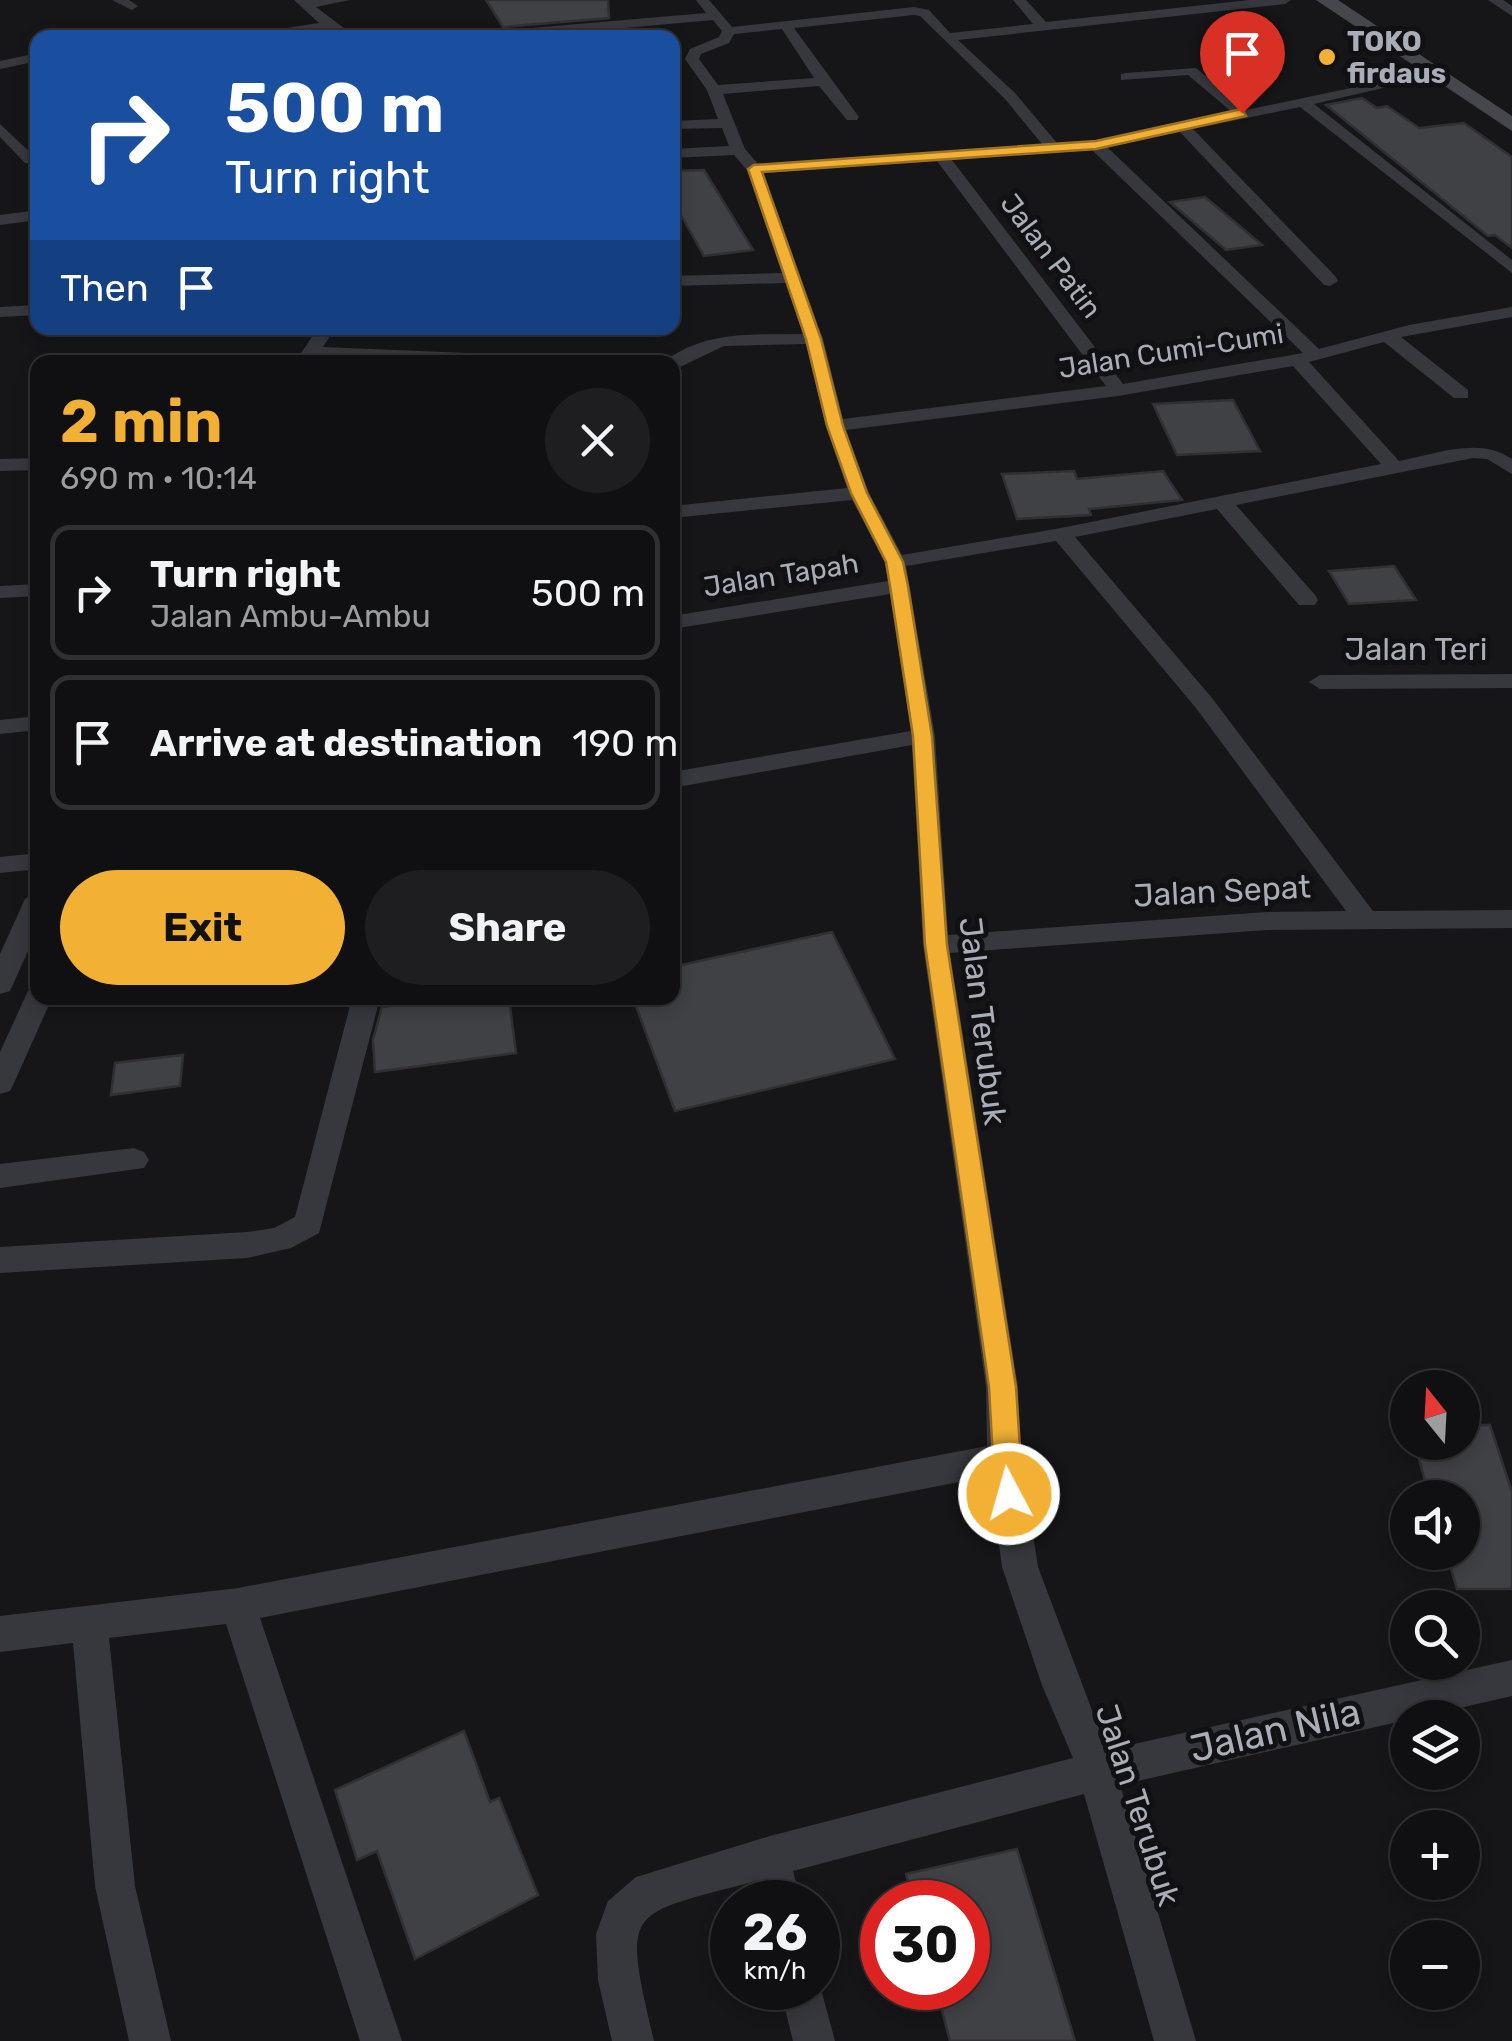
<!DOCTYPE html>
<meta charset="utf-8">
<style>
:root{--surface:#101012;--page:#1e1e20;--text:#f1f3f6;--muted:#9c9d9f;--line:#303032;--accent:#f2b134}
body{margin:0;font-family:Rubik,sans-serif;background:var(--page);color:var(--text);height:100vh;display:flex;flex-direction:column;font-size:38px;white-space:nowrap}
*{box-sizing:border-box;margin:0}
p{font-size:32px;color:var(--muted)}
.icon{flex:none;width:55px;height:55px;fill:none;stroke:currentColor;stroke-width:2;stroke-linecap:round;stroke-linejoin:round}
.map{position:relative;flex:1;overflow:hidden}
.details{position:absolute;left:30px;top:355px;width:650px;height:650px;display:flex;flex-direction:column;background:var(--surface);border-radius:20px;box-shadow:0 5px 15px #0003,0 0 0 2px var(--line)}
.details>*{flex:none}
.hud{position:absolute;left:30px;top:30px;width:650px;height:305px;border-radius:20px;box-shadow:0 5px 15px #0003,0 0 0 2px var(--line);background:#1a4fa0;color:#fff;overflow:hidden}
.needle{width:65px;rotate:342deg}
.fabs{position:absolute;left:1390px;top:1370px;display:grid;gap:20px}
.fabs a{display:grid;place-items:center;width:90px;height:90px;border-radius:50%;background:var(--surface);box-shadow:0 5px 15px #0003,0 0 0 2px var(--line);font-size:50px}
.speed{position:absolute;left:710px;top:1880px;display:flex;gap:20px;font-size:50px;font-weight:700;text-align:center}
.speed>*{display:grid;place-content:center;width:130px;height:130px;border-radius:50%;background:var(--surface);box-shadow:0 5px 15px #0003,0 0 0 2px var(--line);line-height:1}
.speed small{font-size:25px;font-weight:400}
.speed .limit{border:15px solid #d22;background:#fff;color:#111}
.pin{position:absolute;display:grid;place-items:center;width:85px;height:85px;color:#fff;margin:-102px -42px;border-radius:50% 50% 50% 0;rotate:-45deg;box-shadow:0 0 10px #0007}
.pin .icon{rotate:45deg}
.me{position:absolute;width:110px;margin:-55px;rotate:354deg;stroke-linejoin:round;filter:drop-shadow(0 0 8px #0008)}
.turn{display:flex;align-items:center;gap:35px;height:210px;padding:0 30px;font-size:45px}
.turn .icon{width:130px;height:130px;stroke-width:2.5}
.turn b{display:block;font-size:70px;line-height:85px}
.then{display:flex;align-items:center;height:95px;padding:0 30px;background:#0003;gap:20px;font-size:38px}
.round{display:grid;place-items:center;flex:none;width:105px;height:105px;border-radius:52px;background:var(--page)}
.overview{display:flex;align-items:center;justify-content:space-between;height:170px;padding:0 30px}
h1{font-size:60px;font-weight:700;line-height:75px;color:var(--accent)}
.button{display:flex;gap:20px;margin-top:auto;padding:20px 30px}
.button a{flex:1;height:115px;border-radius:60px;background:var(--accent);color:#111;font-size:40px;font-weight:700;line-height:115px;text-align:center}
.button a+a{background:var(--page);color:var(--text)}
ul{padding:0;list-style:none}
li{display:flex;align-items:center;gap:30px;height:135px;margin:0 20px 15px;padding:0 10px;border:5px solid var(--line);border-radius:20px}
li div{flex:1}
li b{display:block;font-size:38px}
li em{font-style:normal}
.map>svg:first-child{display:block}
.building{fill:#404145;stroke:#303034;stroke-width:2.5}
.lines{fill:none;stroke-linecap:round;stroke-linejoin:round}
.street{fill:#37383d;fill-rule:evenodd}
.secondary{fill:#45474d;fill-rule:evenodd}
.route{fill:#f2b134;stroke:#9d7322;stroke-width:2.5}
.poi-dot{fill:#f2b134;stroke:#111113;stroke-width:4}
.labels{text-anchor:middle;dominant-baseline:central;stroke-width:10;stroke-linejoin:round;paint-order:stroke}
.far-poi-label{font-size:28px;font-weight:bold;fill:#a8adb8;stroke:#111113;text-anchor:start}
.far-street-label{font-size:28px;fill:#a8adb8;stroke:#111113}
.street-label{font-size:32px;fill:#a8adb8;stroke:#111113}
.near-street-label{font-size:38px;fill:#a8adb8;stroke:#111113}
</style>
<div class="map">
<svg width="1512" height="2041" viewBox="0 0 1512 2041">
<rect width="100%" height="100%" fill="#161618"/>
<g class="building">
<path d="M486,0H608L609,18L503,27Z"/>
<path d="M1362,98L1377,108L1387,106L1419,128L1464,123L1512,157V248L1495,235L1488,236L1326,105Z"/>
<path d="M704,170L753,250L704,256L672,199V171Z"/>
<path d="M1205,197L1262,245L1226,250L1170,202Z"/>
<path d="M1233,400L1260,451L1177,455L1153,404Z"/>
<path d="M1074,471L1077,479L1163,471L1182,500L1089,509L1091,515L1017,519L1002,474Z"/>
<path d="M1394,566L1416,600L1349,604L1329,571Z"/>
<path d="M832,932L895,1059L675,1111L633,998H672V967Z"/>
<path d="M453,998H509L516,1053L375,1072L373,1040L382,1007Z"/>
<path d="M183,1055L180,1086L111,1095L115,1063Z"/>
<path d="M1462,1425H1490L1512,1492V1589H1457L1446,1552H1462V1498H1430L1414,1442H1462Z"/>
<path d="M464,1731L490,1802L499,1798L538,1895L415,1959L377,1851L357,1860L335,1790Z"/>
<path d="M1017,1849L1075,2041H950L936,1988H968V1902H914L906,1874Z"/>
</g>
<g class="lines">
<g class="street">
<path d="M112,0H129L138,6L132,10Z"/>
<path d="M294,0H350L316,7L357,38H341L328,30L268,38H225L319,23Z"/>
<path d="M696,0H709L732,27L914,7L929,10L950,33L1033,24L1013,0H1026L1046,22L1250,0H1291L1285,4L958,40L1015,93L1057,143L1096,141L1232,112L1188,75L1121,80V74L1126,73L1196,68L1246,110L1432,71L1439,75L1314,104L1512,260V273L1300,107L1193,129L1336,277L1338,281L1330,286L1324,285L1180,132L1107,147L1319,349L1409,325L1512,307V317L1401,337L1468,390V398H1454L1384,342L1309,362L1399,461C1436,454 1479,436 1512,459V474L1487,459L1473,458L1236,505L1315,595L1318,600L1315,605H1299L1217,509L1075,537L1212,698L1373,911L1512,910V928L1267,930L950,953L1018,1387L1021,1458L1038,1567L1107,1750L1512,1660V1696L1120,1785L1196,2041H1154L1084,1794L793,1871L801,1902H761L756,1881C625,1916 622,1905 654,2041H612L598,1980L596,1934L608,1901L636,1877L770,1836L1073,1758L1042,1685L1002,1567L990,1476L260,1618L402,2041H360L226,1624L109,1638L135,1886L171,2041H129L95,1886L73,1643L0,1652V1616L238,1588L987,1446L986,1387L923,945L912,745L672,788V772L911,731L890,594L672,629V616L888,581L885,562L852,500L672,518V506L847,488L826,426L806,344L724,346L678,368L672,369V362H664C705,330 754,335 803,334L786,283L672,286V276L782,273L747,170L734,155L672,158V149L729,146L722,128L672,129V121L718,119L707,90L685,59L690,49L719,37L722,31L713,20L513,38L489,35L496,31L706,13ZM914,15L920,16L1005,99L1042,144L758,164L745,149L723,94L819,86L847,120H857L859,117L794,28ZM782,29L814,78L718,85L699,59L701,54L729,43L734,34ZM1092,150L1303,353L1123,384L952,160ZM937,161L1106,386L843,419L823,339L763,173ZM1293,366L1381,464L1061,528L902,555L869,493L846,430L1118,396ZM1056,541L1196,708L1346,911L1267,912L948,935L935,736L906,566Z"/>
<path d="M1488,0H1503L1512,6V16Z"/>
<path d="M38,53V61L0,69V61Z"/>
<path d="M0,124L35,157V163H25L0,137Z"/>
<path d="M38,210V220L0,225V215Z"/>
<path d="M38,305V315L0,317V307Z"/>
<path d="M318,328H335L323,347L562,357L571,362L316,358L313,362H295Z"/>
<path d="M38,458V470L0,471V459Z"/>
<path d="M38,584V596L0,598V586Z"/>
<path d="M1512,674V688L1320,689L1309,682L1320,675Z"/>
<path d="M38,716V730L0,734V720Z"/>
<path d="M38,853V869L0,873V857Z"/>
<path d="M38,890V929L10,991L0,994V954L25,899Z"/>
<path d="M38,988V998H52L14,1083L10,1091L0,1094V1052L28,991Z"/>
<path d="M352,998H380L319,1233L291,1248L247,1258L0,1273V1247L247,1232L274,1228L295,1217Z"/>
<path d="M134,1148L144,1152L149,1160L144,1168L0,1188V1164Z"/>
<path d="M818,1978L835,2041H793L780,1988H818Z"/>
</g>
<path class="secondary" d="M1316,0H1338L1512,116V131Z"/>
</g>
<path class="route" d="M1242,109L1246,116L1096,149L762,172L821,339L843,426L867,493L903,562L908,586L932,736L947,945L1016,1387L1023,1494L1019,1503L1009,1507L999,1503L995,1494L989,1387L925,945L913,736L890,586L886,562L851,493L827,426L806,339L748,169L754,165L1096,141Z"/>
<circle class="poi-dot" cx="1327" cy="57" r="10"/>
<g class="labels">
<g class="far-poi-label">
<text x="1347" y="41">TOKO<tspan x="1347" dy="32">firdaus</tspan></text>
</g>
<g class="far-street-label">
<text transform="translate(1051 256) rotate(53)">Jalan Patin</text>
<text transform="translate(1171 351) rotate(-9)">Jalan Cumi-Cumi</text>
<text transform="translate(781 575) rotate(-9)">Jalan Tapah</text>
</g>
<g class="street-label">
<text x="1416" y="649">Jalan Teri</text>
<text transform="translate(1222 891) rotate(-3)">Jalan Sepat</text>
<text transform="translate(983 1021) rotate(83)">Jalan Terubuk</text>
<text transform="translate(1138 1805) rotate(72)">Jalan Terubuk</text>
</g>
<g class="near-street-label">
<text transform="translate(1275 1730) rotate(-13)">Jalan Nila</text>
</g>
</g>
</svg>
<div class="fabs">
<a><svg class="needle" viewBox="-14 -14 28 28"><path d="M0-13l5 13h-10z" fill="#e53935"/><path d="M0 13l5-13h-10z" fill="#9c9d9f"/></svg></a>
<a><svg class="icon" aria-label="sound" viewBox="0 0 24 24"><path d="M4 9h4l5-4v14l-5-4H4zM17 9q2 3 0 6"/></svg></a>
<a><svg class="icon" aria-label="search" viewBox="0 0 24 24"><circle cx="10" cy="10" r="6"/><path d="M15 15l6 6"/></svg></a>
<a><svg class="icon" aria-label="layers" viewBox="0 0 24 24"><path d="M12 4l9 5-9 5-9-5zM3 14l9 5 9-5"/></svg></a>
<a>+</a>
<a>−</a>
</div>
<div class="speed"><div>26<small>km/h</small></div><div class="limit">30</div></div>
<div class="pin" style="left:1242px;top:113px;background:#d93025"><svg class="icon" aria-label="arrive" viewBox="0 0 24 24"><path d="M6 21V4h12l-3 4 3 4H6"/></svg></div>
<svg class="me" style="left:1009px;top:1494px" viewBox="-20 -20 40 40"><circle r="17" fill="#f2b134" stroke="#fff" stroke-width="3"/><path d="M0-11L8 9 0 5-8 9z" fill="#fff"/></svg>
<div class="hud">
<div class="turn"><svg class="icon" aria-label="right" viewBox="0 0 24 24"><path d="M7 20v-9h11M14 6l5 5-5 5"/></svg><div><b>500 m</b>Turn right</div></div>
<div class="then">Then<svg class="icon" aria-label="arrive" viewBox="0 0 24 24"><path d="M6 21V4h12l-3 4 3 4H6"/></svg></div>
</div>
<section class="details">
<div class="overview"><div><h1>2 min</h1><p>690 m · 10:14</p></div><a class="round"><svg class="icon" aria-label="close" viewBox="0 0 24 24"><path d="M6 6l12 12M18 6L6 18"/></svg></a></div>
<ul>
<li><svg class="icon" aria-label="right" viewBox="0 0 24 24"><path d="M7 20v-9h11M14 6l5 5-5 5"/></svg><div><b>Turn right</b><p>Jalan Ambu-Ambu</p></div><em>500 m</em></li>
<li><svg class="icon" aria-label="arrive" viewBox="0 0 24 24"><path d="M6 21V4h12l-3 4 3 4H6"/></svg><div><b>Arrive at destination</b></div><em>190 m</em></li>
</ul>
<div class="button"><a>Exit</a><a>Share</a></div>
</section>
</div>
